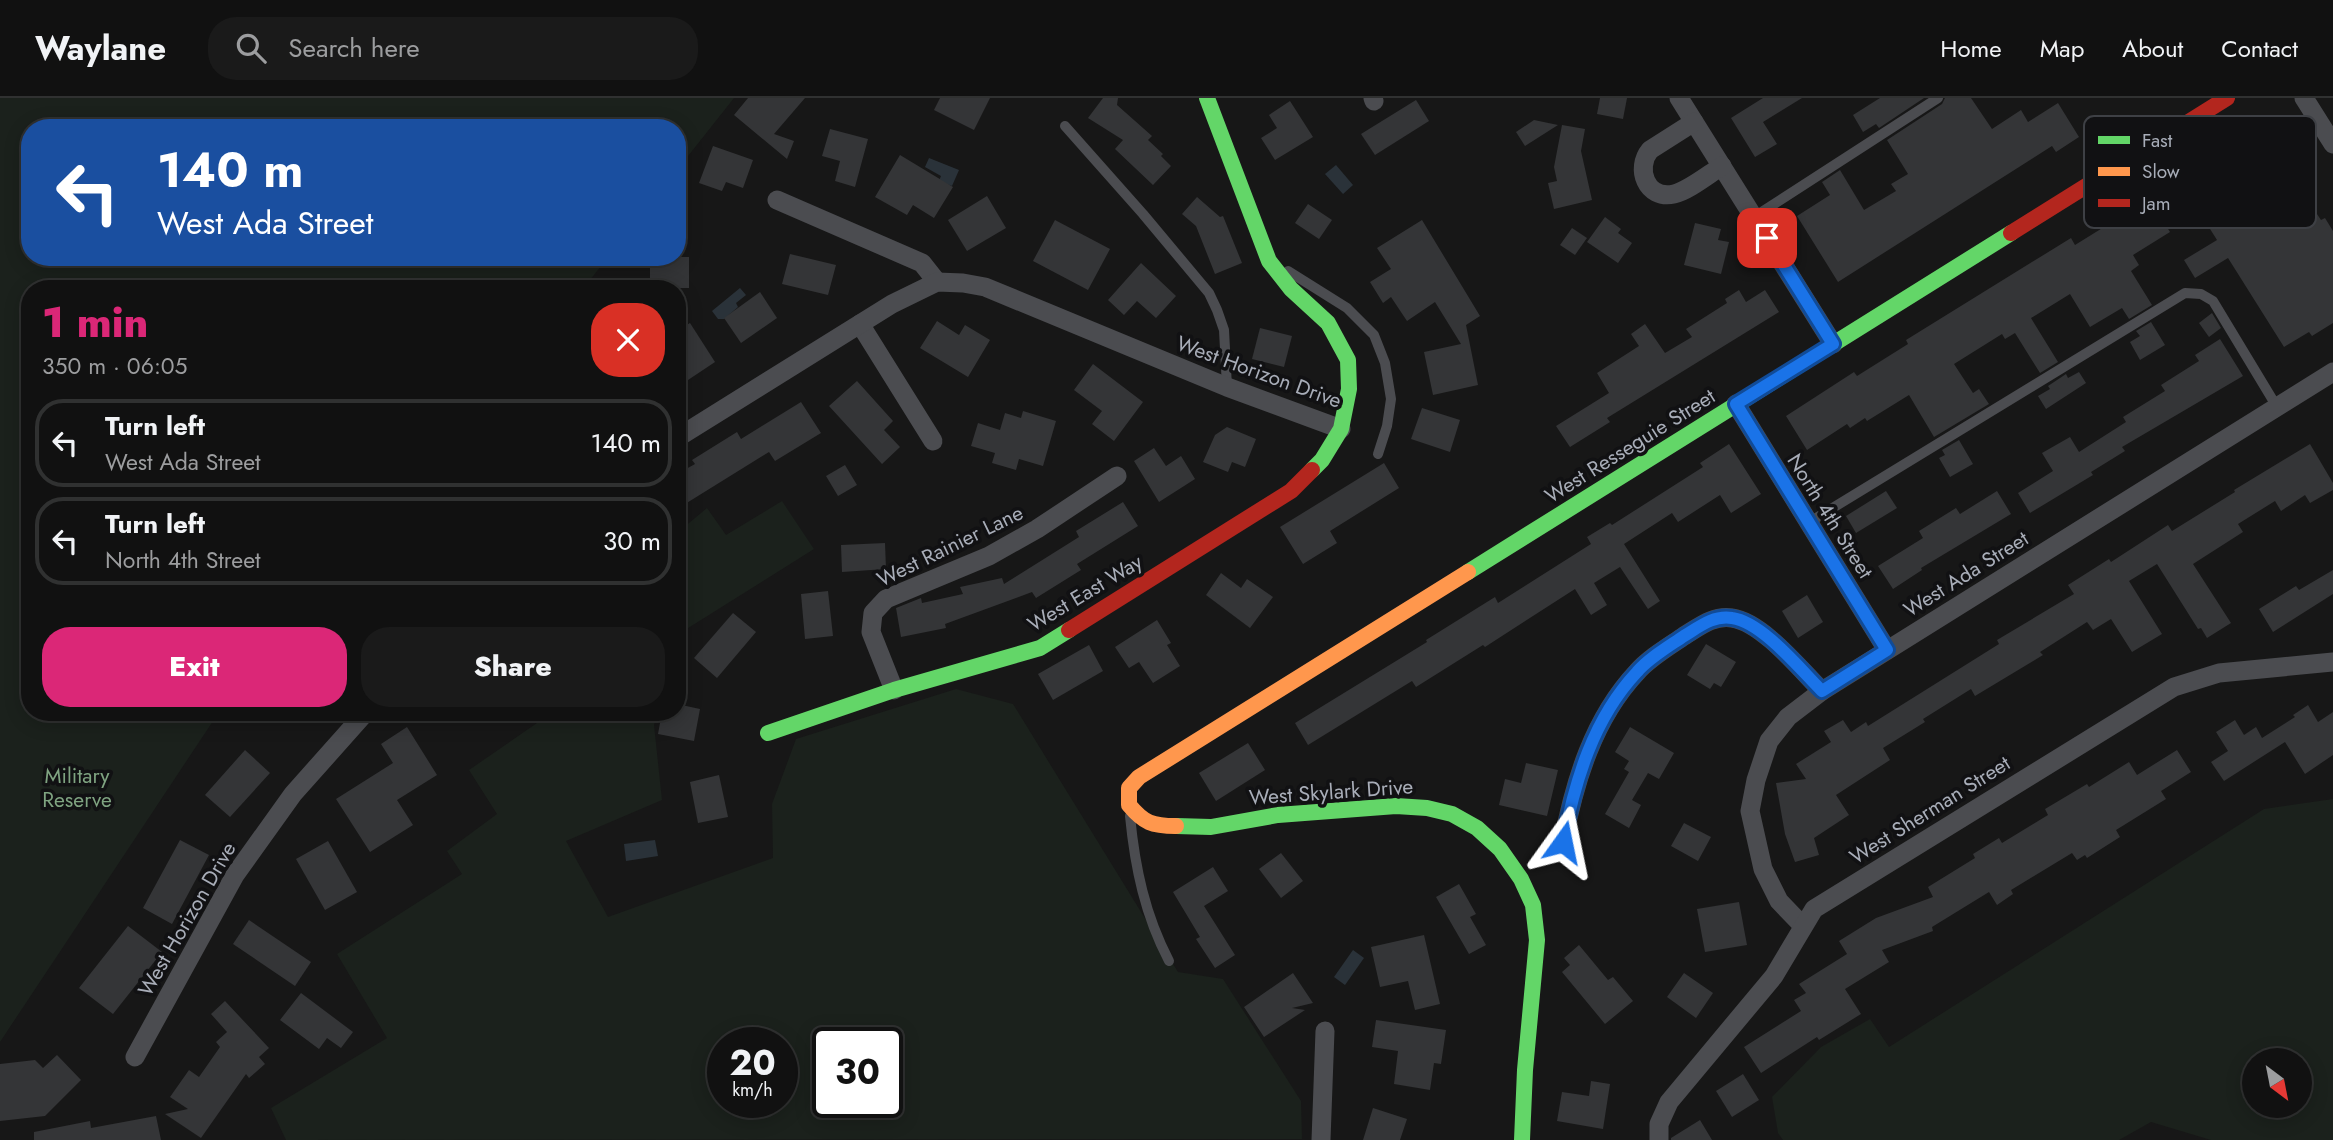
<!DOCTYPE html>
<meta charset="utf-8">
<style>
:root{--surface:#111;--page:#1a1a1a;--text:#f1f3f6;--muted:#9c9d9f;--line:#303131;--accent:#db2777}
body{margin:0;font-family:Jost,sans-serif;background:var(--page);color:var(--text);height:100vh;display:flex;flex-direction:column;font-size:26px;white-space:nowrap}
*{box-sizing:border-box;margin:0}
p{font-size:23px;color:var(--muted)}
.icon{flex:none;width:38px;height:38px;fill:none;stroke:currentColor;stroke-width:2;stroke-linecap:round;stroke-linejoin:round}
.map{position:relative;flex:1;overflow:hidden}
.details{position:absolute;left:21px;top:182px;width:665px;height:441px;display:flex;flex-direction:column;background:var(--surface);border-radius:28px;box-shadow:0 4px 18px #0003,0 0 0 2px var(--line)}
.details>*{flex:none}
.top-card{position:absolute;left:21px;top:21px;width:665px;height:147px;border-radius:28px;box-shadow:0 4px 18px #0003,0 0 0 2px var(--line);background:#1a4fa0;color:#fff;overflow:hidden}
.needle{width:46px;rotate:148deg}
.tools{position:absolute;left:2242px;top:950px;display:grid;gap:14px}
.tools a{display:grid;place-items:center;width:70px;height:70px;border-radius:50%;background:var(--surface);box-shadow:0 4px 18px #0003,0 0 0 2px var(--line);font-size:35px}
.speed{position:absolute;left:707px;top:929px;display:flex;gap:14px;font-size:35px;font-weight:700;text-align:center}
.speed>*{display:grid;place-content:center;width:91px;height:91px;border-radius:50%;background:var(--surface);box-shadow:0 4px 18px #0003,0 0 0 2px var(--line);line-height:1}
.speed small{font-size:18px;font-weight:400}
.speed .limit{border:4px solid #111;border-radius:10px;background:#fff;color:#111}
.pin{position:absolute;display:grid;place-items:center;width:60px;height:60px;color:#fff;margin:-30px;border-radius:14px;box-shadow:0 4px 10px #0006}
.me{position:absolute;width:77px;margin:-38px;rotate:12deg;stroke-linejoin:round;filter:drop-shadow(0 0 5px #0008)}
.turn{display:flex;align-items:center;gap:24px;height:147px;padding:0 21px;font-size:32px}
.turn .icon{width:91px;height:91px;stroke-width:2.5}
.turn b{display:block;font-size:49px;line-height:60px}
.round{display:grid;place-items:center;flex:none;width:74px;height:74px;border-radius:28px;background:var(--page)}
.headline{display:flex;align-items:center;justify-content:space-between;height:119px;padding:0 21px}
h1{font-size:42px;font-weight:800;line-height:52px;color:var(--accent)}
.action{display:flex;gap:14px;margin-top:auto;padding:14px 21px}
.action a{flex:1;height:80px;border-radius:28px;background:var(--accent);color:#fff;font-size:28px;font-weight:800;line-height:80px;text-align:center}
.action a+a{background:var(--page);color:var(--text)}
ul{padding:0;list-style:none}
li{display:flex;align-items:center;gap:21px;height:88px;margin:0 14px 10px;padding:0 7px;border:4px solid var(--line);border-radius:28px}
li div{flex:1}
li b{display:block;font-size:26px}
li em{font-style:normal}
header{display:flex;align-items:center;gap:42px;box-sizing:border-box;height:98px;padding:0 35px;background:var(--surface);border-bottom:2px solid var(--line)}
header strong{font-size:33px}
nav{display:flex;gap:38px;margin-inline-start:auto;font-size:24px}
.search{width:490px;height:63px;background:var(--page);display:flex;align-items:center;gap:18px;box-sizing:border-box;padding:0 24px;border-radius:28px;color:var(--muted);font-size:26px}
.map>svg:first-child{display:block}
.green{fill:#1b211c;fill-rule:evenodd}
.water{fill:#2a3239}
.building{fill:#343537}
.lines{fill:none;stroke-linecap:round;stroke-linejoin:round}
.lane{stroke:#4b4c50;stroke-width:10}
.street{stroke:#4b4c50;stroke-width:19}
.fast{stroke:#63d668;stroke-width:16}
.slow{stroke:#ff974d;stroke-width:16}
.jam{stroke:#b3261e;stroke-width:16}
.route-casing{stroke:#114b97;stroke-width:18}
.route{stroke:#1a73e8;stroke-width:12}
.labels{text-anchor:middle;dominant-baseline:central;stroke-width:7;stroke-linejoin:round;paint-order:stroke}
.street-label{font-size:21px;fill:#a8adb8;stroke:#111113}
.park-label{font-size:21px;fill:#7fa381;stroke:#111113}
.key{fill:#111113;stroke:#3e4045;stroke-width:2}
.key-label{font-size:19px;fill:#a8adb8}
</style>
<header>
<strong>Waylane</strong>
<div class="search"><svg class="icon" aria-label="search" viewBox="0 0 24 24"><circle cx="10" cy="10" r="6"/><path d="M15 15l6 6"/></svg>Search here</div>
<nav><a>Home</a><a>Map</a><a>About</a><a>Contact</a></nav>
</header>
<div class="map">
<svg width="2333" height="1042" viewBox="0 0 2333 1042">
<rect width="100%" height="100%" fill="#171717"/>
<g class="green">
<path d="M0,0H734L677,72V30H30V159H608L583,191H30V614H219L0,944Z"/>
<path d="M782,403L814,451L677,537V435L707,410L726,437Z"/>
<path d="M956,591L1013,606L1178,874L1223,881L1301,1003L1302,1041L286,1042L271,1010L387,940L337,856L462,776L447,753L497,716L469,672L553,614H657L654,627L662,702L566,743L608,819L773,760L772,706L796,641ZM723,945H782V1004H723ZM828,945H887V1004H828Z"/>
<path d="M2333,701V1042H2211L2151,1024L2119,1042H1783L1778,1035L1772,999L1821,949L1870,921L1889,949L2264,711ZM2254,962H2300V1008H2254Z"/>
</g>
<g class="water">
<path d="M929,60L959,72L952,88L939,83L941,78L925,69Z"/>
<path d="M1336,67L1353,87L1343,96L1325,76Z"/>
<path d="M740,190L746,197L736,205L738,209L724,221H718L712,213Z"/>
<path d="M655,742L658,758L626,763L624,746Z"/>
<path d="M1353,852L1364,860L1345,887L1334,879Z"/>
</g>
<g class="building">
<path d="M748,0H805L774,36L794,43L787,61L734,17Z"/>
<path d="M940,0H990L974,32L934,12Z"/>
<path d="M1103,0H1118L1117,7L1152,38L1148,42L1163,56L1161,58L1171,68L1153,87L1115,51L1123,42L1088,20Z"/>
<path d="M1600,0H1627L1623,21L1597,16Z"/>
<path d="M1763,0H1802L1763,24L1777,46L1755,59L1731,20Z"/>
<path d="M1880,0H1924L1879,30L1876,26L1863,34L1853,17Z"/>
<path d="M1945,0H1971L1992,31L2021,12L2028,24L2058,5L2079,39L2056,54L2052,48L1838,184L1797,118L1830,97L1822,84L1840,72L1864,112L1896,93L1891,86L1908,76L1887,42L1942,6Z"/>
<path d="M1416,2L1429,23L1375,57L1361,36Z"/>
<path d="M1290,3L1313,39L1275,62L1261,40L1277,30L1269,17Z"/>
<path d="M1534,22L1558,27L1525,48L1516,34Z"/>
<path d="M2256,22L2284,66L2290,62L2307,88L2301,92L2321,122L2325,120L2333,133V225L2312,238L2309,234L2284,249L2228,160L2195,180L2184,162L2217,142L2205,123L2221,114L2203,85L2185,96L2170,72L2198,55L2199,58Z"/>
<path d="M1562,27L1585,31L1581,53L1592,102L1554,111L1548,85L1557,83L1554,69Z"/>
<path d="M830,31L868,41L855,89L835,83L840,63L822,58Z"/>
<path d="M713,48L753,62L743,90L726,84L722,93L699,85Z"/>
<path d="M900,57L953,89L934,120L913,107L907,117L875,99Z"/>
<path d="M2144,92L2170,134L2133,157L2139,167L2131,173L2152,207L2129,221L2122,210L2090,229L2070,196L2031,220L2058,264L2040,275L2015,235L2005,241L2002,236L1954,266L1973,295L1979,291L1989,306L1934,339L1909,297L1867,323L1865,320L1850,330L1847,326L1807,352L1786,318L1854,274L1857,278L1908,246L1906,242L2071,140L2075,147L2125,116L2120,108Z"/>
<path d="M987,98L1006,130L967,153L948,122Z"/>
<path d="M1197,99L1220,119L1223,118L1242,165L1215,176L1196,128L1182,116Z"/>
<path d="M1308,106L1332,122L1319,141L1295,125Z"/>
<path d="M1605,119L1621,131L1618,135L1632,145L1618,165L1587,144Z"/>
<path d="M1055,122L1110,151L1088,192L1033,163Z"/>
<path d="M1422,122L1480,218L1466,227L1478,287L1433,297L1424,254L1461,246L1435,204L1407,223L1391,199L1383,205L1370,184L1391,171L1377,150Z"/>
<path d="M1695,125L1721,131L1718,142L1729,144L1721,176L1684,167Z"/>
<path d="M1572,130L1587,140L1575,157L1560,147Z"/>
<path d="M790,156L836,167L828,197L782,186Z"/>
<rect x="650" y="159" width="39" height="31"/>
<path d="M1141,165L1176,198L1156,220L1137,203L1124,217L1108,202Z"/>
<path d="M1739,192L1746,204L1765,192L1779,214L1607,320L1610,324L1570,349L1556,328L1609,295L1597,275L1639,248L1631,236L1645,226L1665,255L1692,239L1686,231L1727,205L1725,201Z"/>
<path d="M760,194L777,220L741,245L724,220Z"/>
<path d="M2212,215L2221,230L2209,239L2199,225Z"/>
<path d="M937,223L959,237L965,227L990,242L968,279L920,250Z"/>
<path d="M2151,224L2165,247L2140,262L2130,244L2140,238L2136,233Z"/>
<path d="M690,225L715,264L688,282L677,266V233Z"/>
<path d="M1260,230L1292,238L1284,269L1252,261Z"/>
<path d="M2220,241L2243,278L2122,349L2125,353L2091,374L2093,377L2030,415L2018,395L2053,373L2042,355L2070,339L2079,354L2126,324L2123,319L2165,293L2161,287L2199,263L2195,257Z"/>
<path d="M1093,266L1143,304L1114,343L1092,326L1102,313L1074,292Z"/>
<path d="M2079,274L2086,285L2046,311L2038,298L2050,291L2048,288L2066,276L2068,280Z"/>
<path d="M857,283L893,323L884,332L900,349L882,366L829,308Z"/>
<path d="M801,304L821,335L775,363L769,354L677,411V376L695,366L692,362L737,334L741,341Z"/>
<path d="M1422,310L1460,322L1450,354L1411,341Z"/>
<path d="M1023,313L1056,323L1043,368L1019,361L1016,372L992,365L995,355L971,348L978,325L1000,332L1005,315L1021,320Z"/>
<path d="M1227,329L1256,341L1245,369L1232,364L1228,374L1203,364L1215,337Z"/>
<path d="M1959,342L1973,366L1950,379L1939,360L1945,357L1942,352Z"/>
<path d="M1729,346L1761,396L1731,415L1720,397L1678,424L1672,415L1624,446L1660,503L1648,511L1620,469L1594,485L1607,507L1591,517L1575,491L1485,549L1483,547L1416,589L1412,583L1308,647L1295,625L1427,544L1426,542L1495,499L1498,505L1591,446L1587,439L1610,425L1612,427L1703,369L1700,365Z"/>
<path d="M2310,346L2333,385V392L2310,405L2305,397L2281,413L2275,403L2238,426L2243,434L2193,466L2231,525L2207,540L2201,530L2198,531L2157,466L2129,483L2162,536L2132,554L2111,521L2093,532L2087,524L2040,554L2043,557L1975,598L1971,591L1923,621L1925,624L1883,650L1890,662L1836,697L1849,717L1814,740L1819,757L1795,764L1785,736L1776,685L1806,681L1796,666L1831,644L1824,633L1843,622L1851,634L1866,624L1868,628L1999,546L1997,542L2074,496L2068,487L2109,461L2111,464L2168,427L2172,433L2235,394L2234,392Z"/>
<path d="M1154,350L1166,368L1181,358L1195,381L1159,404L1134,363Z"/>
<path d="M1384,365L1399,390L1330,433L1337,445L1303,466L1280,429Z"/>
<path d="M845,367L857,387L838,398L826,378Z"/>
<path d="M1886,393L1897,410L1856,435L1846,418Z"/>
<path d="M1997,393L2011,416L1921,470L1922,472L1893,491L1878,468L1923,440L1919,433L1956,410L1960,416Z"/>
<path d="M1123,404L1138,428L1077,466L1081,472L1036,500L1032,494L945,526L946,530L901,539L896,510L921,500L922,505L963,496L960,489L1002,480L1004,486L1079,439L1076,433Z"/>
<path d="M885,445L886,471L842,474L841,447Z"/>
<path d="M2333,472V496L2273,534L2259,511L2296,488L2299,492Z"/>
<path d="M1221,475L1241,490L1247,481L1273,499L1250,530L1206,497Z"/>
<path d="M828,493L833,538L805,541L801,496Z"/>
<path d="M1807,497L1823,524L1798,540L1782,513Z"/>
<path d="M733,515L756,534L717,580L694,560Z"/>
<path d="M1157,522L1171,545L1167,547L1180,568L1153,585L1139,564L1129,570L1115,549Z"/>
<path d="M1706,546L1736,564L1721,589L1714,585L1710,591L1687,577Z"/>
<path d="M1089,547L1103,573L1053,602L1038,576Z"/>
<path d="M677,606L700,611L694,643L658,636L662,614H677Z"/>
<path d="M2308,607L2318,624L2333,614V657L2305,676L2285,644L2224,683L2211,664L2228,653L2216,634L2235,622L2244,637L2256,629L2262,640L2295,619L2293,617Z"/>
<path d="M407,629L437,677L397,702L413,727L370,754L336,701L393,665L381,646Z"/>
<path d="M1630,629L1674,655L1659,681L1648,675L1632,702L1641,707L1629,730L1605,716L1629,674L1624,671L1629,663L1615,654Z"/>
<path d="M1248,645L1265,672L1216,703L1199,675Z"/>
<path d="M245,652L270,675L230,719L205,697Z"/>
<path d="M2177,652L2191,674L2161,693L2166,701L2116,732L2120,739L2087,760L2085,757L2077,762L2072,755L2011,792L2013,796L1997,807L1989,794L1932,829L1933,833L1882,852L1889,864L1845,891L1861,916L1819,942L1817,939L1761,975L1744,949L1801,913L1794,902L1806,895L1799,886L1847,856L1839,843L1876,820L1933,799L1928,789L1975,760L1973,756L1999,740L2002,745L2048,717L2045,711L2087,686L2089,689L2129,664L2137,677Z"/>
<path d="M1526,665L1558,672L1547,718L1499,707L1505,681L1521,685Z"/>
<path d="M719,677L728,719L698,725L690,684Z"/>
<path d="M1684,725L1711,739L1698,763L1671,748Z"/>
<path d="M180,742L209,757L172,826L143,810Z"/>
<path d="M328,743L357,794L325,812L296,761Z"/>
<path d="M1281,755L1303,783L1281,800L1259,771Z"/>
<path d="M1213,769L1228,793L1204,808L1235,857L1215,870L1196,841L1200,839L1173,794Z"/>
<path d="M1459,786L1476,816L1470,819L1486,847L1469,856L1436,799Z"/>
<path d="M1739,804L1747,847L1705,854L1697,811Z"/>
<path d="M249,822L311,864L295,888L233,846Z"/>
<path d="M128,828L162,854L113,916L79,890Z"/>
<path d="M1424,837L1440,906L1415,912L1408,883L1380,889L1371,849Z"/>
<path d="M1579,847L1608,882L1613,879L1633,903L1605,926L1562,874L1570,867L1564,860Z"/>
<path d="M1293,875L1313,905L1292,910L1305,912L1264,939L1244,909Z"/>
<path d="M1684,875L1713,895L1696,920L1667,899Z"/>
<path d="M301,895L353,934L341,950L327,940L319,951L280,922Z"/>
<path d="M225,903L269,950L259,959L265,966L249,980L246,976L201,1040L165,1016L188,1011L170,999L189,972L199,979L220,949L216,944L227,934L211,916Z"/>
<path d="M1376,922L1446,932L1441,966L1434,965L1430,992L1394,986L1398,953L1372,949Z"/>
<path d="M57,957L81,982L45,1018L0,1023V966L35,962L43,970Z"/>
<path d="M1743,976L1759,1002L1732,1019L1716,993Z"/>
<path d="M1591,983L1610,986L1603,1031L1557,1023L1562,994L1589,998Z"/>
<path d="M1373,1010L1407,1021L1400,1042H1363Z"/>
<path d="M156,1018L161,1042H34V1034L90,1023L91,1030Z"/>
<path d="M1700,1022L1712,1042H1671V1040Z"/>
</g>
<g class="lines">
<g class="lane">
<path d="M1065,28L1143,116L1209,195L1217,212L1224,232L1227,289"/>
<path d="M1754,119L1938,0"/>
<path d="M1288,173L1347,210L1374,237L1385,265L1391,301L1387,328L1378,356"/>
<path d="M1808,425L2185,195L2201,196L2213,203L2277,309"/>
<path d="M1130,718C1135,770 1145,817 1169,863"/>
</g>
<g class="street">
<path d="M1373,0L1374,3"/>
<path d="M1679,0L1833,246"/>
<path d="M2304,0L2333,46"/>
<path d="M1694,24L1650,52C1635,70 1646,102 1674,96C1688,93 1709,76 1722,68"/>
<path d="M777,102L922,165L937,184"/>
<path d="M860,226L933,343"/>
<path d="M1736,306L1887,552"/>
<path d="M677,340L892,206L937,184L963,185L985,189L1227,289L1341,331"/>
<path d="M894,592L871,534L873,515L886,501L989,458L1037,431L1117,378"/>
<path d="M1563,743C1575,683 1593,621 1637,574C1649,560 1668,549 1684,538C1699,529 1713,517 1732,520C1762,524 1800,571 1822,593"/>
<path d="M1803,828L1779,803L1763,771L1750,713L1756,682L1769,643L1788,619L1822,593L2333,274"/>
<path d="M135,959L235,777L293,696L366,614"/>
<path d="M1321,1042L1325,933"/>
<path d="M1659,1042V1026L1669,1004L1774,878L1814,811L2174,589L2219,575L2333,564"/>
</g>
<g class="fast">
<path d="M1207,0L1269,163L1291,191L1328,225L1348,262L1349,291L1341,331L1322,362L1312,372"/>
<path d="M1468,474L2011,135"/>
<path d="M768,635L894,592L1040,550L1069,532"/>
<path d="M1176,728L1211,729L1278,717L1396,708L1427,710L1452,716L1477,730L1500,751L1521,781L1533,807L1537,842L1525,972L1522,1042"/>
</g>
<path class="slow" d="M1176,728C1152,728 1144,725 1129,707V690L1139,679L1468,474"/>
<g class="jam">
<path d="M2011,135L2227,0"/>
<path d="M1069,532L1291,393L1312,372"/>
</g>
</g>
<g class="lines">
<g class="route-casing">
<path id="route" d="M1563,744C1575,683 1593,621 1637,574C1649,560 1668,549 1684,538C1699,529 1713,517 1732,520C1762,524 1800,571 1822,593L1887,552L1736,306L1833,246L1767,140"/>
</g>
<use href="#route" class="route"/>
</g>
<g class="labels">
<g class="street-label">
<text transform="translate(1259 274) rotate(20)">West Horizon Drive</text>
<text transform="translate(1630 348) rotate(-32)">West Resseguie Street</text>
<text transform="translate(1830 418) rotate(58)">North 4th Street</text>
<text transform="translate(950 448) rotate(-26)">West Rainier Lane</text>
<text transform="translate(1966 476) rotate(-32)">West Ada Street</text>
<text transform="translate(1085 495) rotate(-31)">West East Way</text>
<text transform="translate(1331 694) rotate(-4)">West Skylark Drive</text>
<text transform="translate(1930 712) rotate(-32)">West Sherman Street</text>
<text transform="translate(187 821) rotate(-60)">West Horizon Drive</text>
</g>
<g class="park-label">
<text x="77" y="678">Military<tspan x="77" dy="24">Reserve</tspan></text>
</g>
</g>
<rect x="2084" y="18" width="232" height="112" rx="10" class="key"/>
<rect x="2098" y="38" width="32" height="8" fill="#63d668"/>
<rect x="2098" y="69" width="32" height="9" fill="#ff974d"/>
<rect x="2098" y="101" width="32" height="8" fill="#b3261e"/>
<g class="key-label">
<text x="2142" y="49">Fast</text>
<text x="2142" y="80">Slow</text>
<text x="2142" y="112">Jam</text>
</g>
</svg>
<div class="tools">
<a><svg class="needle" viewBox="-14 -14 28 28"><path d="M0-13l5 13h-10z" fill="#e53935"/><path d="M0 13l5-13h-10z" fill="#9c9d9f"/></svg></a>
</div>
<div class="speed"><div>20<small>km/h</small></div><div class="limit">30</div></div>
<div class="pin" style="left:1767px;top:140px;background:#d93025"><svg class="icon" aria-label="arrive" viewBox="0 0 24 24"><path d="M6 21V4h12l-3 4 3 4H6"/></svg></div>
<svg class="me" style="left:1563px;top:744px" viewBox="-20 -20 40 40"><path d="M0-17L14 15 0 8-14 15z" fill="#1a73e8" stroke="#fff" stroke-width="4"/></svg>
<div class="top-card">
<div class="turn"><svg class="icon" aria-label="left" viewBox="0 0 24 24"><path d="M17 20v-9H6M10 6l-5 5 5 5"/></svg><div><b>140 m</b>West Ada Street</div></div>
</div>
<section class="details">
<div class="headline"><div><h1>1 min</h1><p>350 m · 06:05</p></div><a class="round" style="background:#d93025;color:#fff"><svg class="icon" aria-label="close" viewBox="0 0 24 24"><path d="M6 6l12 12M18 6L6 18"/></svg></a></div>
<ul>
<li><svg class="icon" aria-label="left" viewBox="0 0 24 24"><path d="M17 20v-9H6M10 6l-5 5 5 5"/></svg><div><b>Turn left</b><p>West Ada Street</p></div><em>140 m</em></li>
<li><svg class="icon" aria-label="left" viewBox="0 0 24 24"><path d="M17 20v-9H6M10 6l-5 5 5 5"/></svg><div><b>Turn left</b><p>North 4th Street</p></div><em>30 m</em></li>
</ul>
<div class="action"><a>Exit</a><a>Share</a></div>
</section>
</div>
